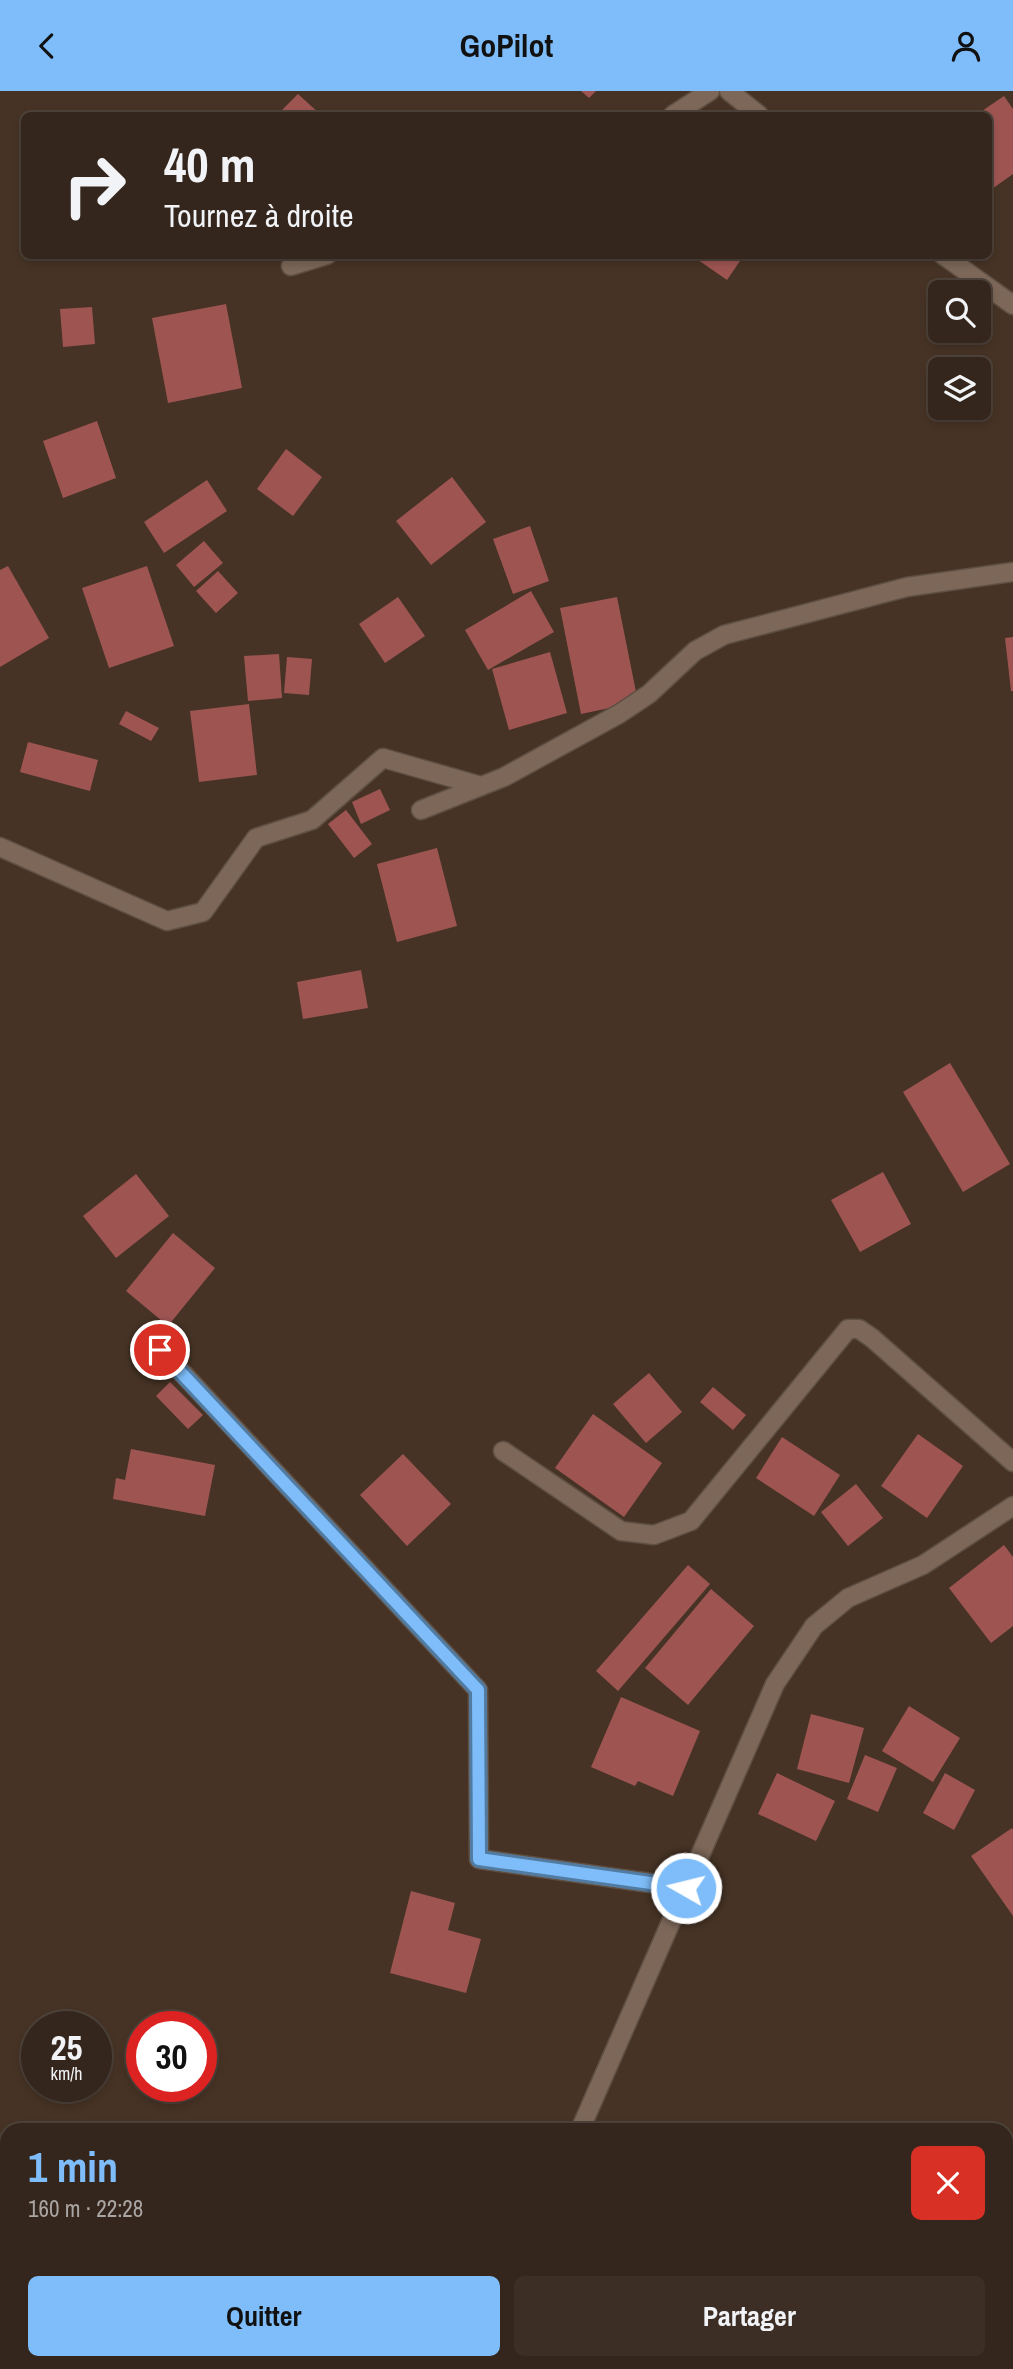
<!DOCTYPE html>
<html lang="fr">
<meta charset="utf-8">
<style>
:root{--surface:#34261c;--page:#3c2e25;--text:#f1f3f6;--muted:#a9a5a3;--line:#4e433b;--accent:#7ebdf9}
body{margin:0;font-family:"Archivo Narrow",sans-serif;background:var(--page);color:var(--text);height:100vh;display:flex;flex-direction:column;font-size:26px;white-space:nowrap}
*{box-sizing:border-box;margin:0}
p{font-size:23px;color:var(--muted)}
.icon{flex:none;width:38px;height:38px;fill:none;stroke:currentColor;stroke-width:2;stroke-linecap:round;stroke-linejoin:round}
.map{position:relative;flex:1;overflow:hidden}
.details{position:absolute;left:0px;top:2032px;width:1013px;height:247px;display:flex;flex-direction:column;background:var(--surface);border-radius:21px 21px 0 0;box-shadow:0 4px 10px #0003,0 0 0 2px var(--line)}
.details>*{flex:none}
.top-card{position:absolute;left:21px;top:21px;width:971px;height:147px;border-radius:10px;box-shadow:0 4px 10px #0003,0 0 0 2px var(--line);background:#34261c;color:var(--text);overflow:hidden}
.fabs{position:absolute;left:928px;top:189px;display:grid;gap:14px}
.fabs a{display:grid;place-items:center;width:63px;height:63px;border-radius:10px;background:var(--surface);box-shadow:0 4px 10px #0003,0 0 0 2px var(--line);font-size:35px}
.speed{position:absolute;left:21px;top:1920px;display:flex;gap:14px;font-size:35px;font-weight:700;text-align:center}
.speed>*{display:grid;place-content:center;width:91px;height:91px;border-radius:50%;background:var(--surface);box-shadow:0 4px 10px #0003,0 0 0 2px var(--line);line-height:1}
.speed small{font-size:18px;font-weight:400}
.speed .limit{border:10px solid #d22;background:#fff;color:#111}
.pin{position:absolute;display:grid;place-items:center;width:60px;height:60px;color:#fff;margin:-30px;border:4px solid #fff;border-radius:50%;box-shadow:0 2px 7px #0007}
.me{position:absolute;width:77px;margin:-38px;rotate:278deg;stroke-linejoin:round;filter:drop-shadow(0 0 5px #0008)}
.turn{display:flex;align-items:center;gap:24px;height:147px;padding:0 28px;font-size:32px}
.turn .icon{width:91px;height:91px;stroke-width:2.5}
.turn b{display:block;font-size:49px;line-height:60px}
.round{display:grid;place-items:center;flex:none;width:74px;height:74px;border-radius:10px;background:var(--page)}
.headline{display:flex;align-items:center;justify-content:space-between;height:119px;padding:0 28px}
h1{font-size:42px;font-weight:700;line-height:52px;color:var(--accent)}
.cta{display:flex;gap:14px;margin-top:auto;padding:14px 28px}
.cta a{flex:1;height:80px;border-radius:10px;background:var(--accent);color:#111;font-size:28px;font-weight:700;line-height:80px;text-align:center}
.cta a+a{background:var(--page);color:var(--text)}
header{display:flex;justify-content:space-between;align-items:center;height:91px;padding:0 28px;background:var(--accent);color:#111;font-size:32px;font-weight:700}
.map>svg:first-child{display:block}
.building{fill:#9e5552}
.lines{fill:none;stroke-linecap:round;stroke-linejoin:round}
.minor-casing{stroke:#5e4f43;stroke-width:21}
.minor{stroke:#7c6758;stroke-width:18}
.route-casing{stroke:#527ba2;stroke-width:18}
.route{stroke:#7ebdf9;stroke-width:12}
</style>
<header><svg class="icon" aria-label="back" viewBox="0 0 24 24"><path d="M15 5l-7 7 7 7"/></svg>GoPilot<svg class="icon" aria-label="person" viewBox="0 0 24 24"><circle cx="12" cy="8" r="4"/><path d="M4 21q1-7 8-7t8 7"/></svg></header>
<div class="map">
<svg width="1013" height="2278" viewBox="0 0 1013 2278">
<rect width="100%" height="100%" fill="#463325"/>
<g class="building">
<path d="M581,0H596L589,7Z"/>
<path d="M298,3L321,24H277Z"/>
<path d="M1004,5L1013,18V83L989,100V24H976Z"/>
<path d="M691,164H744L727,189Z"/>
<path d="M226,213L242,297L168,312L152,227Z"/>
<path d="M92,216L95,253L63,256L60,218Z"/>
<path d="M97,330L116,387L63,407L43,350Z"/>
<path d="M286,358L322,386L293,425L257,398Z"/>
<path d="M452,386L486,431L431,474L396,430Z"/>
<path d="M207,389L227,420L164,462L144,431Z"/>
<path d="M530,435L549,490L513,503L493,448Z"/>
<path d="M204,450L223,472L194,496L176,474Z"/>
<path d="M8,475L49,547L0,576V479Z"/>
<path d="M147,475L174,555L109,577L82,497Z"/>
<path d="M218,480L238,502L216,522L196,500Z"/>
<path d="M531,500L554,541L488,579L465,539Z"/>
<path d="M398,506L425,545L385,572L359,533Z"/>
<path d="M617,506L638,611L581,623L560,517Z"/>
<path d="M1013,546V600H1011L1005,547Z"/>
<path d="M550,561L567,622L509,639L492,578Z"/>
<path d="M279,563L282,607L248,610L244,565Z"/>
<path d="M287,566L312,568L309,604L284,602Z"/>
<path d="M249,613L257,684L199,691L190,620Z"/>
<path d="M126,620L159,637L151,650L119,633Z"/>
<path d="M28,651L98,669L90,700L20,681Z"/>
<path d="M380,698L390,719L361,733L352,711Z"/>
<path d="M346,719L372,753L354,767L328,733Z"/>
<path d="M437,757L457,835L397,851L377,773Z"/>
<path d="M361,879L368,917L303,928L297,891Z"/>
<path d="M950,972L1010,1073L963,1101L903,1001Z"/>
<path d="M883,1081L911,1133L860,1161L831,1109Z"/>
<path d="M136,1083L169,1125L116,1167L83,1125Z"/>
<path d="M173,1142L215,1177L168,1235L126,1200Z"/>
<path d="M649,1282L682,1321L646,1352L613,1313Z"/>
<path d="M170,1291L203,1324L188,1338L156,1305Z"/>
<path d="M713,1296L746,1324L733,1339L700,1311Z"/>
<path d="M593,1323L662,1372L624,1426L555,1377Z"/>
<path d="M918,1343L963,1375L927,1427L881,1395Z"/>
<path d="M782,1346L840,1384L814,1425L756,1387Z"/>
<path d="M131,1358L215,1374L205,1425L113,1408L116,1387L125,1389Z"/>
<path d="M403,1363L451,1413L407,1455L360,1404Z"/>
<path d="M856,1393L883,1427L848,1455L821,1421Z"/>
<path d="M1004,1454L1013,1466V1535L991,1552L949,1497Z"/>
<path d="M688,1474L710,1493L618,1600L596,1580Z"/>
<path d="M711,1498L754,1535L688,1614L645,1577Z"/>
<path d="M621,1606L700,1640L673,1705L638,1690L635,1695L591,1676Z"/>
<path d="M909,1615L960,1647L933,1691L882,1660Z"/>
<path d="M811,1623L864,1637L849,1692L797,1678Z"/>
<path d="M865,1664L897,1677L878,1721L847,1708Z"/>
<path d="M777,1682L835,1710L816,1750L758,1723Z"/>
<path d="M945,1682L975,1699L954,1739L923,1722Z"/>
<path d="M1012,1737L1013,1739V1825L971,1765Z"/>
<path d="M411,1800L455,1812L448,1839L481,1848L466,1902L390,1882Z"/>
<path d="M1006,2135L1013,2137V2201L1011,2208L1006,2206Z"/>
</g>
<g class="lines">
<g class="minor-casing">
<g id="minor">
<path d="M729,0L759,24"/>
<path d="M673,24L710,0"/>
<path d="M943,164L1013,214"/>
<path d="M291,175L327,164"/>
<path d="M421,719L504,686L619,623L649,603L695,560L724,544L907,496L1013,481"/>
<path d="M0,756L167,830L203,821L256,747L312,729L383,667L481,695"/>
<path d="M161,1259L478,1599L479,1768L686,1797"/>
<path d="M503,1360L621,1440L654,1444L691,1430L848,1238H859L872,1247L1013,1371"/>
<path d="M580,2039L775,1593L814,1535L848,1507L923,1474L1013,1415"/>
<path d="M0,2222L7,2223"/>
<path d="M890,2272L908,2278"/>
<path d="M494,2278L496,2272"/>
</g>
</g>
<use href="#minor" class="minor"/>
</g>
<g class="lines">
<g class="route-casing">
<path id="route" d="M160,1259L478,1599L479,1768L686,1797"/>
</g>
<use href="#route" class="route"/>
</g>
</svg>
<div class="fabs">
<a><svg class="icon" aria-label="search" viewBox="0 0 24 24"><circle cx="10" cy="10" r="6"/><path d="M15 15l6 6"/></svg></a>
<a><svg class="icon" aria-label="layers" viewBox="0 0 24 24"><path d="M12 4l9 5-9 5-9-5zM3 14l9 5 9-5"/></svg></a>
</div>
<div class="speed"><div>25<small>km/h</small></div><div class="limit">30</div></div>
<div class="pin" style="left:160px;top:1259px;background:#d93025"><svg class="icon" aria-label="arrive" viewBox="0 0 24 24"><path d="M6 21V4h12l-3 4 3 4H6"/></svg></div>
<svg class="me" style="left:686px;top:1797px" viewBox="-20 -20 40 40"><circle r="17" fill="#7ebdf9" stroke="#fff" stroke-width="3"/><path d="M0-11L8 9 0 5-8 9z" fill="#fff"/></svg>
<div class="top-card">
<div class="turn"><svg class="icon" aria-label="right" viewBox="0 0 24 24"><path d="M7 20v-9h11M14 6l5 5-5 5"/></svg><div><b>40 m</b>Tournez à droite</div></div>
</div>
<section class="details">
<div class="headline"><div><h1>1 min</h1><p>160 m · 22:28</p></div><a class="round" style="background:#d93025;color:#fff"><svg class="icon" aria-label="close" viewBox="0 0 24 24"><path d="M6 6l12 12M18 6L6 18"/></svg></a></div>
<div class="cta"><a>Quitter</a><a>Partager</a></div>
</section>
</div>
